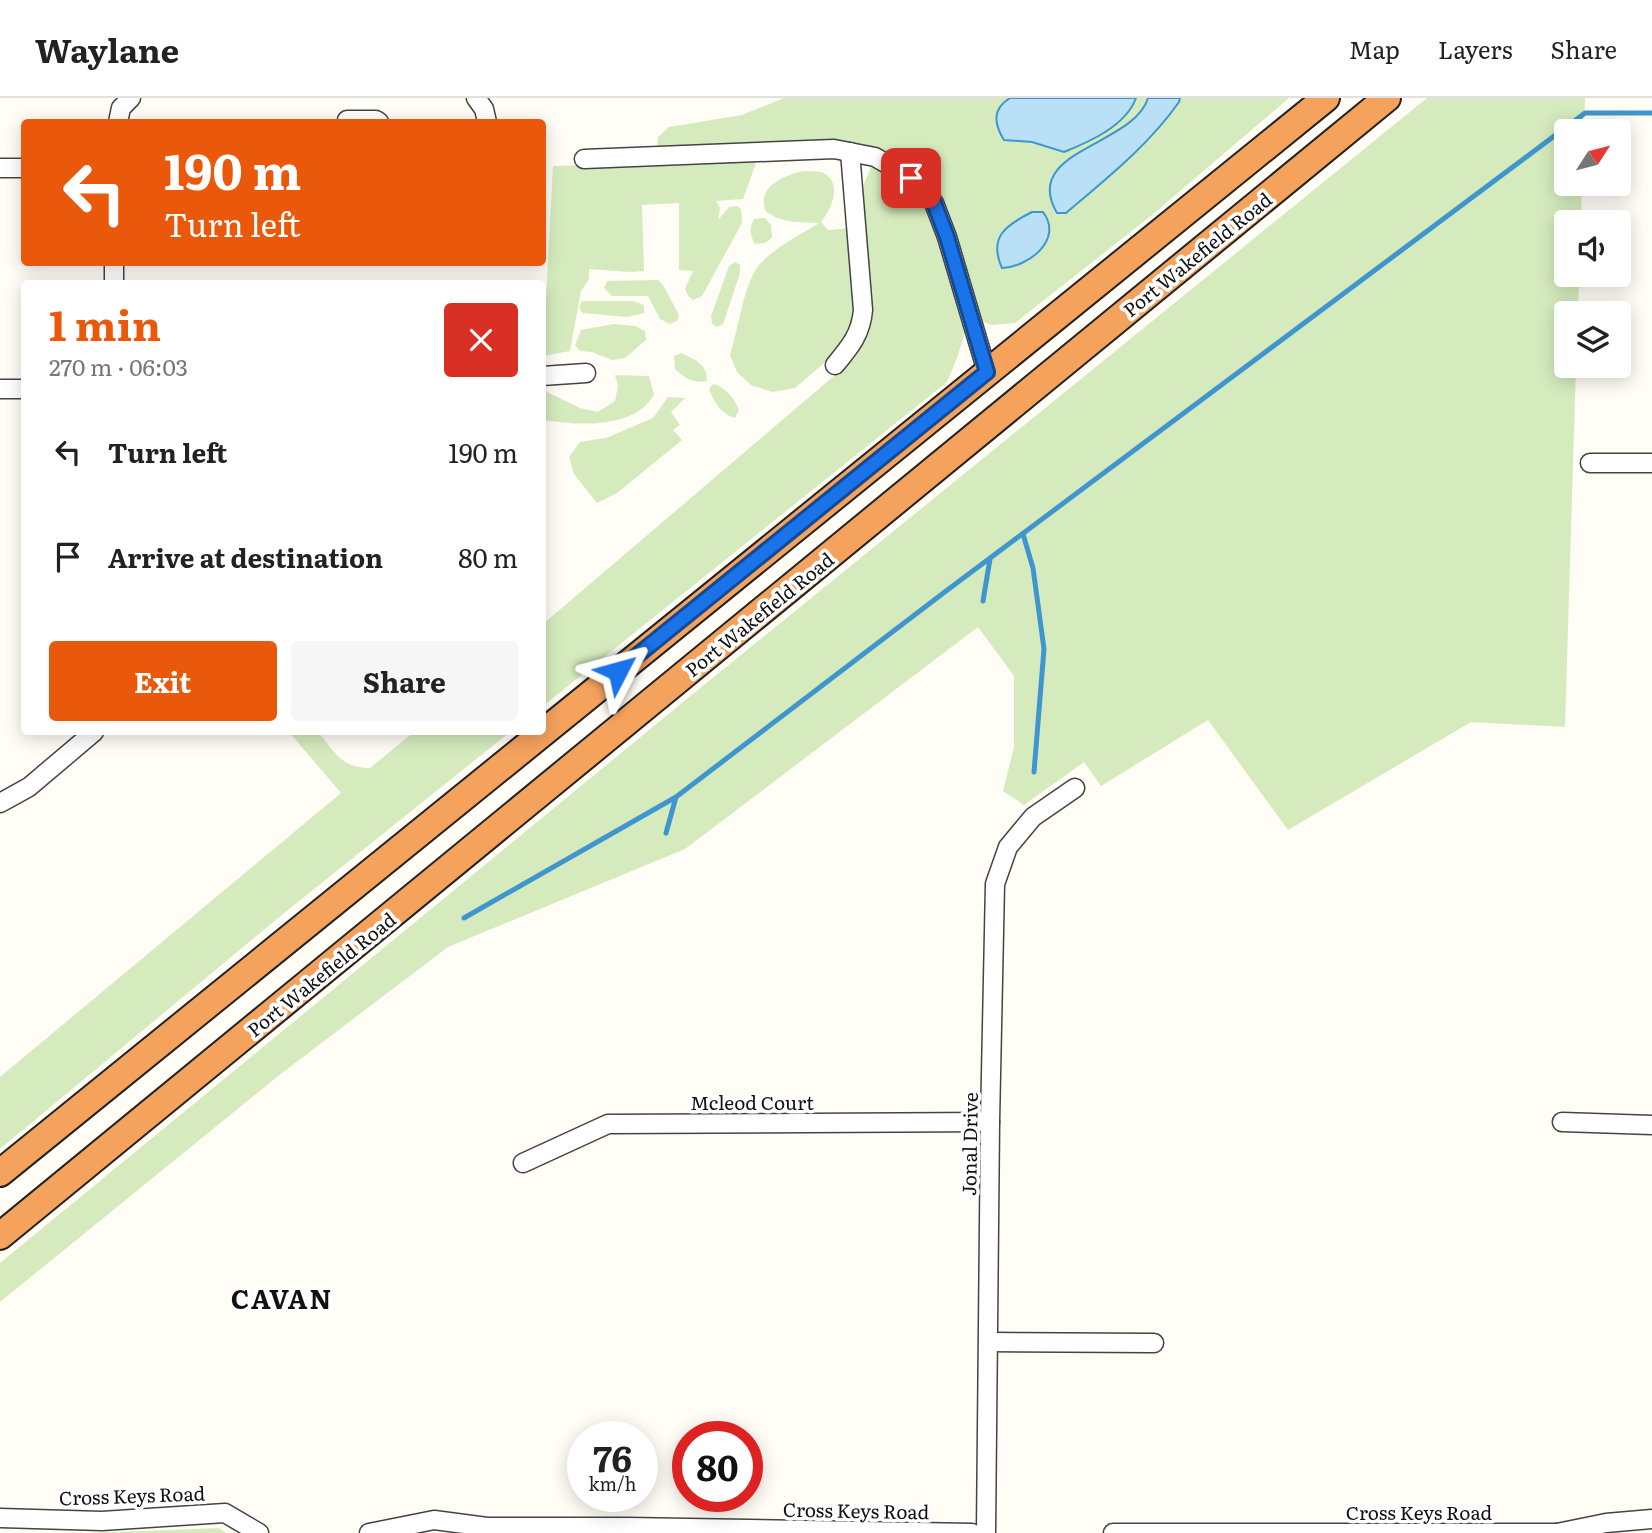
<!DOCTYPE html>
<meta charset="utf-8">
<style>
:root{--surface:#fff;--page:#f6f6f6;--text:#222;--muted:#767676;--line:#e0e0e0;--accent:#ea580c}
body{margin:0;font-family:Literata,serif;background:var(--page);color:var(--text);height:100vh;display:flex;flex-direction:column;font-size:26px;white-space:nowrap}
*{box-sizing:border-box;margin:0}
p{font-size:23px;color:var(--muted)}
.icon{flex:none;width:38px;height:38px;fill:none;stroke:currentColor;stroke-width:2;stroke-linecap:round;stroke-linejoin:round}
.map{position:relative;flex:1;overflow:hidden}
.details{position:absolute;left:21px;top:182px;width:525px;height:455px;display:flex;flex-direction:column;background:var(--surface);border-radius:7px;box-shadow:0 4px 18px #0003}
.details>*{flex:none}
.top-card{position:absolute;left:21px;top:21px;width:525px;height:147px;border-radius:7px;box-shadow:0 4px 18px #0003;background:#ea580c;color:#fff;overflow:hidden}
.needle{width:46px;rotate:54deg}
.buttons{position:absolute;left:1554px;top:21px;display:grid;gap:14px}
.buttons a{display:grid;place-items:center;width:77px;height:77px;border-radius:7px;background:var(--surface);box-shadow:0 4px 18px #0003;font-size:35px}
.speed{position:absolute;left:567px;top:1323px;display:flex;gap:14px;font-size:35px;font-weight:700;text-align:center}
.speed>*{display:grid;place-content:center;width:91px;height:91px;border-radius:50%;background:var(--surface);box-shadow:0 4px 18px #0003;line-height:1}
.speed small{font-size:18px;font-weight:400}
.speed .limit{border:10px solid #d22;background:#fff;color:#111}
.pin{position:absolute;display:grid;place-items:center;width:60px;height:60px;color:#fff;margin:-30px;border-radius:14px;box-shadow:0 4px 10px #0006}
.me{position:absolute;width:77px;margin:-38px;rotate:51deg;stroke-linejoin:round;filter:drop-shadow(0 0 5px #0008)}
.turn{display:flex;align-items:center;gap:24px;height:147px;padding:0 28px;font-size:32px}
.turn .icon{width:91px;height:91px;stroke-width:2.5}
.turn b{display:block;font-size:49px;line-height:60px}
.round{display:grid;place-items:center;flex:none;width:74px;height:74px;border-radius:7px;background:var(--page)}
.summary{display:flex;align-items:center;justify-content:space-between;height:119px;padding:0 28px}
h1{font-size:42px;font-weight:700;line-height:52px;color:var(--accent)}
.action{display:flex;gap:14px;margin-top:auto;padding:14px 28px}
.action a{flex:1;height:80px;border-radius:7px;background:var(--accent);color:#fff;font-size:28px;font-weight:700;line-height:80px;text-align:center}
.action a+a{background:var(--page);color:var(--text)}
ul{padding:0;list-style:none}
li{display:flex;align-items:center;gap:21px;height:105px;padding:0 28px}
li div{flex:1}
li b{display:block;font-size:26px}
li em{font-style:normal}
header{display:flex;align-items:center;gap:42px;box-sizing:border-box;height:98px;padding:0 35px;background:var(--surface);border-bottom:2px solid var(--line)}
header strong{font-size:33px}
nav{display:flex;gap:38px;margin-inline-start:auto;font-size:24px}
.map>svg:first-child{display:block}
.green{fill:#d5ebbd}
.water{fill:#b9e0f7;stroke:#3f96cf;stroke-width:2}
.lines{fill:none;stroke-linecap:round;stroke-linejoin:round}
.stream{stroke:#3f96cf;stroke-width:5}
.minor-casing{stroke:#444;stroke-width:21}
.highway-casing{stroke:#222;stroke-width:30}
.minor{stroke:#fff;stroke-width:18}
.highway{stroke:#f5a25d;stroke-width:26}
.route-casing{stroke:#114b97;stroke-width:18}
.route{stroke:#1a73e8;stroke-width:12}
.labels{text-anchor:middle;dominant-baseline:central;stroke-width:7;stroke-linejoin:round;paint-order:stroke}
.street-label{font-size:19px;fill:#111;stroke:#fff}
.district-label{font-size:26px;font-weight:bold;letter-spacing:2px;fill:#111;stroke:#fff}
</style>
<header>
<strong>Waylane</strong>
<nav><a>Map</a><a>Layers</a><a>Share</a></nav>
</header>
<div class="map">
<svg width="1652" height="1435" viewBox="0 0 1652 1435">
<rect width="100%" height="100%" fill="#fffdf5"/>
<g class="green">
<path d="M784,0H1289L1152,117L1015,225L991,227L970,218L957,260L947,284L543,608V526L855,260L865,241L871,217L863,111L864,86L875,59H657L658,39L669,29L742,17Z"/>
<path d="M1427,0H1585L1584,33H1566V86H1582L1581,124H1566V177H1579L1578,215H1566V268H1576L1565,629L1471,624L1288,732L1208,622L1101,688L1084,664L1024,707L1003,693L1014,649V578L978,529L685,751L448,849L282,975L0,1204V1165L688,600Z"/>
<path d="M757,62L743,101L716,103L720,110L718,122L729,109L737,108L741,111L742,125L702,198L693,202L688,198L685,191L693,173L679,172V105L642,107L644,173L630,174L589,171V181L581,193L570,253L543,258L553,68Z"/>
<path d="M803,73C808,73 816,73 821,74C844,83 832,111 821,124L828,132L853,130L857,216L852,234L830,260L795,290L772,294L751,287L737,274L730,257C738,233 744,182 761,165C777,148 800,137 819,125C803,124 785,126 770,116C765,114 765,112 764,107C761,86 787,77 803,73Z"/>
<path d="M765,120L771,127L772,140L765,145L755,146C750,137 749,131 754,121Z"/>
<path d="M735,164L740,167V175L723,226L717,229L712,226L711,218L729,168Z"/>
<path d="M658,182L663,187L679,217L677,223L670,226L660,221L648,198H612L604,190L607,183Z"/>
<path d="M582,203H633L644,207V215L627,219L583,215L579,210Z"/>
<path d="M614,226L635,228L645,233L646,242L625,260L612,262L592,254L580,253L575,247L581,232Z"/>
<path d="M681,255C695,262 707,265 707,283C693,286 685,280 675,271L674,258Z"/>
<path d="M615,277L649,278L654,296C636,332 576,327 543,322V292L580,310L598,314L615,303L618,288Z"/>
<path d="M713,286C724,288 735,301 739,312L735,320C721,316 714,304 709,291Z"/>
<path d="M668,299L685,300L671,314L680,327L673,332L682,342L617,395L597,405L574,376L569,359L580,344L606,340L653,320Z"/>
<path d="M289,634H318C335,654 341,670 370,670L414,634H510L278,820L0,1051V979L341,695Z"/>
<path d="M219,1430L226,1435H89Z"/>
</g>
<g class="water">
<path d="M1010,0H1136C1126,28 1089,44 1064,54L1032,44L1004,42C994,26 992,11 1010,0Z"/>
<path d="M1148,0H1180L1179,4C1149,47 1106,81 1066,115H1057C1020,52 1134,48 1148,0Z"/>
<path d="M1032,114H1043C1064,142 1028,169 1002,170C988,139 1006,127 1032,114Z"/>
</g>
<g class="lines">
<g class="stream">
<path d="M1023,436L1033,470L1044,551L1034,674"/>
<path d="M983,503L990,461"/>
<path d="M666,735L676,699"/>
<path d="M464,820L676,699L946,493L1585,15H1652"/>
</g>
<g class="minor-casing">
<g id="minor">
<path d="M476,0L484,11L487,24"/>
<path d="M347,22H376L379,24"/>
<path d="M118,24L121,10L131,0"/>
<path d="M584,61L834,51L875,59L911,80L934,105L947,139L987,274"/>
<path d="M0,70H24"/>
<path d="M114,186V164"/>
<path d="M835,267C850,249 861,236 863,212L850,54"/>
<path d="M542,278L586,275"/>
<path d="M0,291H24"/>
<path d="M1590,365H1652"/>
<path d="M0,705L29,689L94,634"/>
<path d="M1562,1024L1652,1027"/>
<path d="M523,1065L608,1026L990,1024"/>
<path d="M989,1244L1154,1245"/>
<path d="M0,1420L102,1423L225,1415L259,1435"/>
<path d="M369,1435L434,1422L487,1429H628L972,1435"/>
<path d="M986,1435L990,1024L995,786L1008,749L1033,719L1075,690"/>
<path d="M1113,1435H1558"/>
<path d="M1557,1435L1606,1425L1652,1421"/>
</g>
</g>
<g class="highway-casing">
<g id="highway">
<path d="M0,1075L1326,0"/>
<path d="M0,1138L1387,0"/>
</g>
</g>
<use href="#minor" class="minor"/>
<use href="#highway" class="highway"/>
</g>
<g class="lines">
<g class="route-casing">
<path id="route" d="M618,573L987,274L947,139L934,105L911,80"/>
</g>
<use href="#route" class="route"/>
</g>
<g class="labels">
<g class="street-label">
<text transform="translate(1197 156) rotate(-39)">Port Wakefield Road</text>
<text transform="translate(759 516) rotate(-39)">Port Wakefield Road</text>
<text transform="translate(321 876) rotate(-39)">Port Wakefield Road</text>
<text x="752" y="1004">Mcleod Court</text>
<text transform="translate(969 1046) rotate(-89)">Jonal Drive</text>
<text transform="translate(132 1397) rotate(-2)">Cross Keys Road</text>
<text transform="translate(856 1412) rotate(1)">Cross Keys Road</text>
<text x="1419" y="1414">Cross Keys Road</text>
</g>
<g class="district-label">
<text x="282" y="1199">CAVAN</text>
</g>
</g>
</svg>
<div class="buttons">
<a><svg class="needle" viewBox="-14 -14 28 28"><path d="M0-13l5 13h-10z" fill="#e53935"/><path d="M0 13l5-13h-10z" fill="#767676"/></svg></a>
<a><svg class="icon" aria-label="sound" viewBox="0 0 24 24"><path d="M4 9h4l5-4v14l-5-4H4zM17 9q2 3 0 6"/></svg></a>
<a><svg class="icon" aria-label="layers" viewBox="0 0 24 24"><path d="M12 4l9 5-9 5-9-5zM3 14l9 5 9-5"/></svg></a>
</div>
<div class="speed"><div>76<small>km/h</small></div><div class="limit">80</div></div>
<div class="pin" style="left:911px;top:80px;background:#d93025"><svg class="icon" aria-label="arrive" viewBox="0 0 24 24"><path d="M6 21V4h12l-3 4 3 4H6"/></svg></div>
<svg class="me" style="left:618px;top:573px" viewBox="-20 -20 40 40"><path d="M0-17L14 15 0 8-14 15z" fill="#1a73e8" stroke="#fff" stroke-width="4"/></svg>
<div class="top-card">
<div class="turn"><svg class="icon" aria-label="left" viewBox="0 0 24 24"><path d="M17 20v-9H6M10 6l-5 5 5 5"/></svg><div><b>190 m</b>Turn left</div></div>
</div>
<section class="details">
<div class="summary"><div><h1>1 min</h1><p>270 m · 06:03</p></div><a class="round" style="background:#d93025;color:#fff"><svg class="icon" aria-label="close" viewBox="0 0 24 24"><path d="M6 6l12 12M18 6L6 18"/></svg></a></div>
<ul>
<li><svg class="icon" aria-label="left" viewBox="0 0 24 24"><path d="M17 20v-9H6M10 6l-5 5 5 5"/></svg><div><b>Turn left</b></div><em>190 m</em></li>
<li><svg class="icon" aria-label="arrive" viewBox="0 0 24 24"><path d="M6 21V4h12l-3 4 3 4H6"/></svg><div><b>Arrive at destination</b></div><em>80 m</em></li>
</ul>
<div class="action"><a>Exit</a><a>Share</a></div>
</section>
</div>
